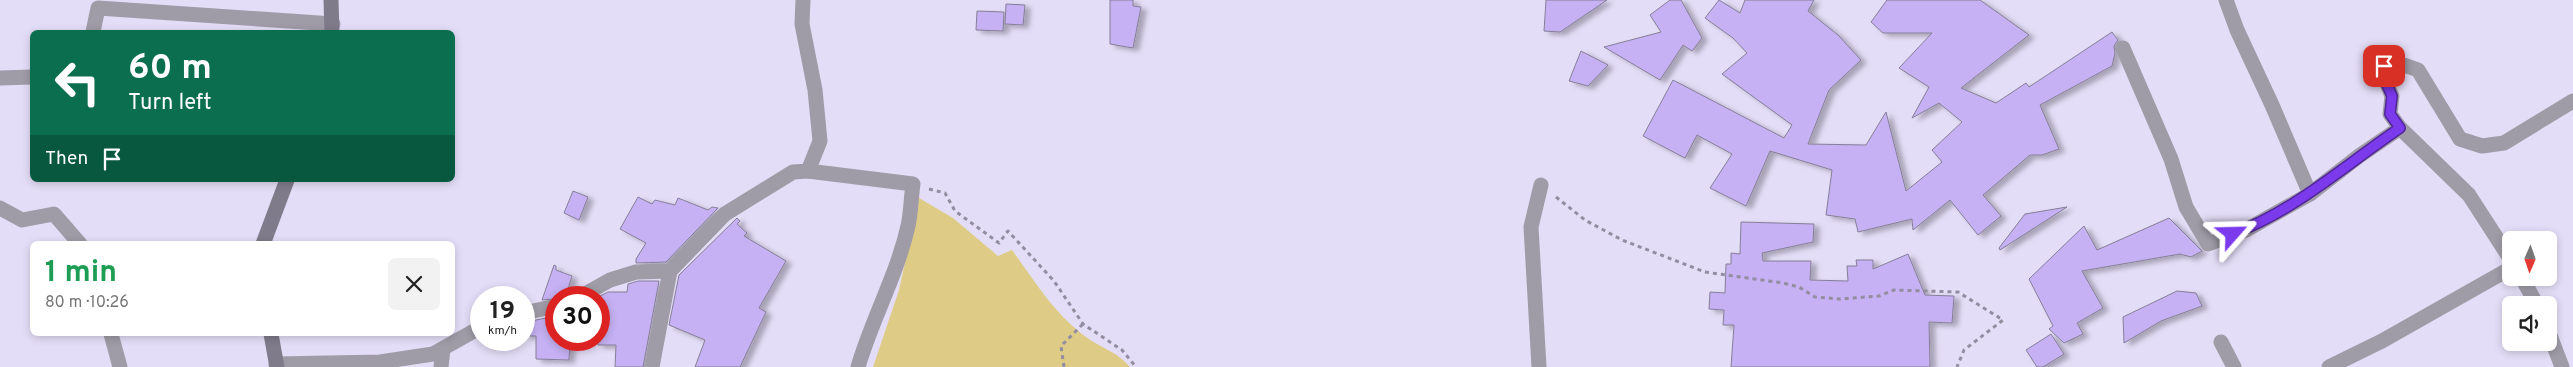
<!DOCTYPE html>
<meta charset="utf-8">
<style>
:root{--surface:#fff;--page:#f2f2f2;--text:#222;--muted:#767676}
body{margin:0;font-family:Overpass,sans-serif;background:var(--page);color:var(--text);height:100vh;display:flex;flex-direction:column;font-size:19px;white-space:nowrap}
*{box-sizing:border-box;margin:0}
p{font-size:16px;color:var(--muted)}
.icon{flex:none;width:28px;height:28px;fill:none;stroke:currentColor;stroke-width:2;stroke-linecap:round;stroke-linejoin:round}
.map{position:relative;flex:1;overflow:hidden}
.details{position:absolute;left:30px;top:241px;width:425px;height:95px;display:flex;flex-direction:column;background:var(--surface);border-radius:8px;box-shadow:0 2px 8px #0003}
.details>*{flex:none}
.top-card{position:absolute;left:30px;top:30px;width:425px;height:152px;border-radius:8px;box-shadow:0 2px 8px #0003;background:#0b6e4f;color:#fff;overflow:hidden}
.needle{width:32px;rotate:182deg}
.tools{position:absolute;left:2502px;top:231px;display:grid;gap:10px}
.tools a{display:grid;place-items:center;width:55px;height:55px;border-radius:8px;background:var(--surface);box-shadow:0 2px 8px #0003;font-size:25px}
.speed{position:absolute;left:470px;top:286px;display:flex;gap:10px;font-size:25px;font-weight:700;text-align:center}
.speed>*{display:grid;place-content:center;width:65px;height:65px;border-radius:50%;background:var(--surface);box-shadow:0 2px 8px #0003;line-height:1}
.speed small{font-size:12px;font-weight:400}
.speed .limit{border:8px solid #d22;background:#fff;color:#111}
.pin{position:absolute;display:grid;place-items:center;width:42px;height:42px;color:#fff;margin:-21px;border-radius:10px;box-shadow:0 2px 8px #0006}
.me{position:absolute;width:55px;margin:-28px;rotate:65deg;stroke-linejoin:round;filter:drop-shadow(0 0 4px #0008)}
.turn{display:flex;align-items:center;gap:18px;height:105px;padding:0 15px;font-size:22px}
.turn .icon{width:65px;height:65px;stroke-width:2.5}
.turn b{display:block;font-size:35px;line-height:42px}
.then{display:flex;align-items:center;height:48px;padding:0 15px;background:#0003;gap:10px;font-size:19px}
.round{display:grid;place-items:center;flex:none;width:52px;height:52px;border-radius:8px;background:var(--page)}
.headline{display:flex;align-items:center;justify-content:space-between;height:85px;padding:0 15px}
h1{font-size:30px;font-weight:700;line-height:38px;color:#1e9e55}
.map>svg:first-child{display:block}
.green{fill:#decc86}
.building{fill:#c5b1f3;stroke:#857f96;filter:url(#shadow)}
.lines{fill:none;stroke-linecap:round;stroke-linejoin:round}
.path{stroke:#928da0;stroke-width:3;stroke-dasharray:4 4;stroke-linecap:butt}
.street{stroke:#9f9ca7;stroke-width:15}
.secondary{stroke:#7f7b8b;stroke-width:15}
.route-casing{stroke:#51269a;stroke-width:12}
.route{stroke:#7c3aed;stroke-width:9}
</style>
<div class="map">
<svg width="2573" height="367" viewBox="0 0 2573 367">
<defs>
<filter id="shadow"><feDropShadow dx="5.5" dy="3" stdDeviation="2.5" flood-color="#0004"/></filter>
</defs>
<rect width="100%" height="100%" fill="#e4ddf7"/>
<path class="green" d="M919,198L953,218L998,256L1012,250C1034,280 1053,312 1082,334C1098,347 1117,351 1130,367H873L899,290Z"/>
<g class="building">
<path d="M1110,0H1133V6L1141,7L1133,48L1110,44Z"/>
<path d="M1546,0H1607L1560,32L1544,31Z"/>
<path d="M1670,0H1681L1702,38L1692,51L1683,45L1660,80L1604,47L1661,32L1650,15Z"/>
<path d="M1719,0L1740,13L1745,0H1814L1808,11L1838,35L1861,60L1829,90L1808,144L1866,145L1886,112L1906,191L1942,162L1932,150L1962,122L1939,103L1912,118L1929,87L1899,68L1932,33H1883L1871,22L1887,0H1980L2029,35L1961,88L1996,103L2026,83L2029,87L2112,32L2118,40L2114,46L2115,53L2112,66L2040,105L2059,149L2042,155H2030L1983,195L2001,216L1978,235L1950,200L1913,230L1912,219L1858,232L1855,219L1826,215L1832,170L1770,151L1746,206L1710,188L1732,154L1697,135L1685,158L1643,136L1673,80L1784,138L1792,125L1722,74L1747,53L1733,38L1705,18Z"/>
<path d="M1006,4L1025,5L1023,25L1005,24Z"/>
<path d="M977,11L1004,12L1003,31L976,30Z"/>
<path d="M1581,51L1608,65L1588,86L1569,81Z"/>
<path d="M573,191L588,197L579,220L564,213Z"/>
<path d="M638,197L652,204L655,200L675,205L678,198L708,210L712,207L718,208L666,262L636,263V259L646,243L620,229Z"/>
<path d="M2067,207L2000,250L1999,248L2025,214Z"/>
<path d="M737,218L740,221L737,224L747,233L744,236L786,261L759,308L766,312L740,367H695L705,340L669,325L679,275Z"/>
<path d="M2169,218L2202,251L2191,257L2180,254L2082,271L2103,308L2077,323L2083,334L2064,343L2049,329L2053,326L2029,279L2084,226L2097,250Z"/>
<path d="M1741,222L1814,224L1813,242L1762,253L1763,261H1811L1810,280L1848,281L1847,266H1857L1856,260H1873V269L1908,254L1925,295L1954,296L1952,323L1929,322L1930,367H1731L1734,325H1723L1724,310L1709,309L1710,292L1725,293L1726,264H1731V253L1740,254Z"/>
<path d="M554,265L556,266V270L572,276L565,298L542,300Z"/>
<path d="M638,281H659L643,367H615L616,345H598L600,296L608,292H627L628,284Z"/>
<path d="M2177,291L2196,293L2202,306L2161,321L2124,343L2123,317Z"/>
<path d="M556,316V340H570L569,360L536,359V336H525L526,322Z"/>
<path d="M2051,334L2064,354L2043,367H2037L2026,350Z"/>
</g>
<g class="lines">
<g class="path">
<path d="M929,189L945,193L955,211L999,243L1008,231L1054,281L1083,324L1122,350L1136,367"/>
<path d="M1556,197L1585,220L1622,240L1705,272L1783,283L1799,287L1815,297L1840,299L1879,296L1894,290L1958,292L2003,320L1964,350L1957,367"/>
<path d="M1064,367L1061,346L1083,324"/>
</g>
<g class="street">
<path d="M2226,0L2237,30L2272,105L2310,194L2359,156L2400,128"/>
<path d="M93,32L98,8L333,24"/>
<path d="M2123,48L2171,159L2186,207L2208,244L2246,230L2310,194"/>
<path d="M0,78L32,77"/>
<path d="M808,171L913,184C911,198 911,213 908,226C897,275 872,319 858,367"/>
<path d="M0,208L22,220L54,214L80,244"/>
<path d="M2511,260L2469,195L2400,128L2390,114L2392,96L2385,79V66L2404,65L2418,70L2460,139L2482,146L2504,143L2573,101"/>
<path d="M2522,278L2537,305"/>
<path d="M578,298L610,280L636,272L670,271L725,214L793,172L808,171L820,141L815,90L802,24L803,0"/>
<path d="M524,313L556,306"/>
<path d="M2549,333L2562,367"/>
<path d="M111,334L120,367"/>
<path d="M2221,342L2234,367"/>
<path d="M276,364L380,362L433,354L481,327"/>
<path d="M441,367L443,349"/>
<path d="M652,367L670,271"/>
<path d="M1539,367L1531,227L1541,185"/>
<path d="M2329,367L2382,341L2511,268"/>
</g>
<g class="secondary">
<path d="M331,0L332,32"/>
<path d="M263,244L287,180"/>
<path d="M271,334L277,367"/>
</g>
</g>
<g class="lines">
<g class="route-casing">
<path id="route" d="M2233,234C2296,210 2345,165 2400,128L2390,114L2392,96L2385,80L2384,66"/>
</g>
<use href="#route" class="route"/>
</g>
</svg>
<div class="tools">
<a><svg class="needle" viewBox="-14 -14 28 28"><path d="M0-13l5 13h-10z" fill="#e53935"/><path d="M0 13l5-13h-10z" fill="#767676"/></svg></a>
<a><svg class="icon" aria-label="sound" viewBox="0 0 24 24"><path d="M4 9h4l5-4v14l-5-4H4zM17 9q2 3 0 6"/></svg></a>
</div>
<div class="speed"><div>19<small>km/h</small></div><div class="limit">30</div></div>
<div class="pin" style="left:2384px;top:66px;background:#d93025"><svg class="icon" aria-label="arrive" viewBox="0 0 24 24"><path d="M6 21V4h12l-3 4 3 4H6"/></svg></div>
<svg class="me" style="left:2233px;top:234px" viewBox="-20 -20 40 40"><path d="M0-17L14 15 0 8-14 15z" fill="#7c3aed" stroke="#fff" stroke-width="4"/></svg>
<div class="top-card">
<div class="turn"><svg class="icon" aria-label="left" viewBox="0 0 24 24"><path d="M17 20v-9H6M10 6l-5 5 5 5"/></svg><div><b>60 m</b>Turn left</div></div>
<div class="then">Then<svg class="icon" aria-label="arrive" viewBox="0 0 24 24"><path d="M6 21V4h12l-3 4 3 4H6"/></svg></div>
</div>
<section class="details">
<div class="headline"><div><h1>1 min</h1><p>80 m · 10:26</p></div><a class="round"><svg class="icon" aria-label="close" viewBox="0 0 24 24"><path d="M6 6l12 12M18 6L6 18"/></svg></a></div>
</section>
</div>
